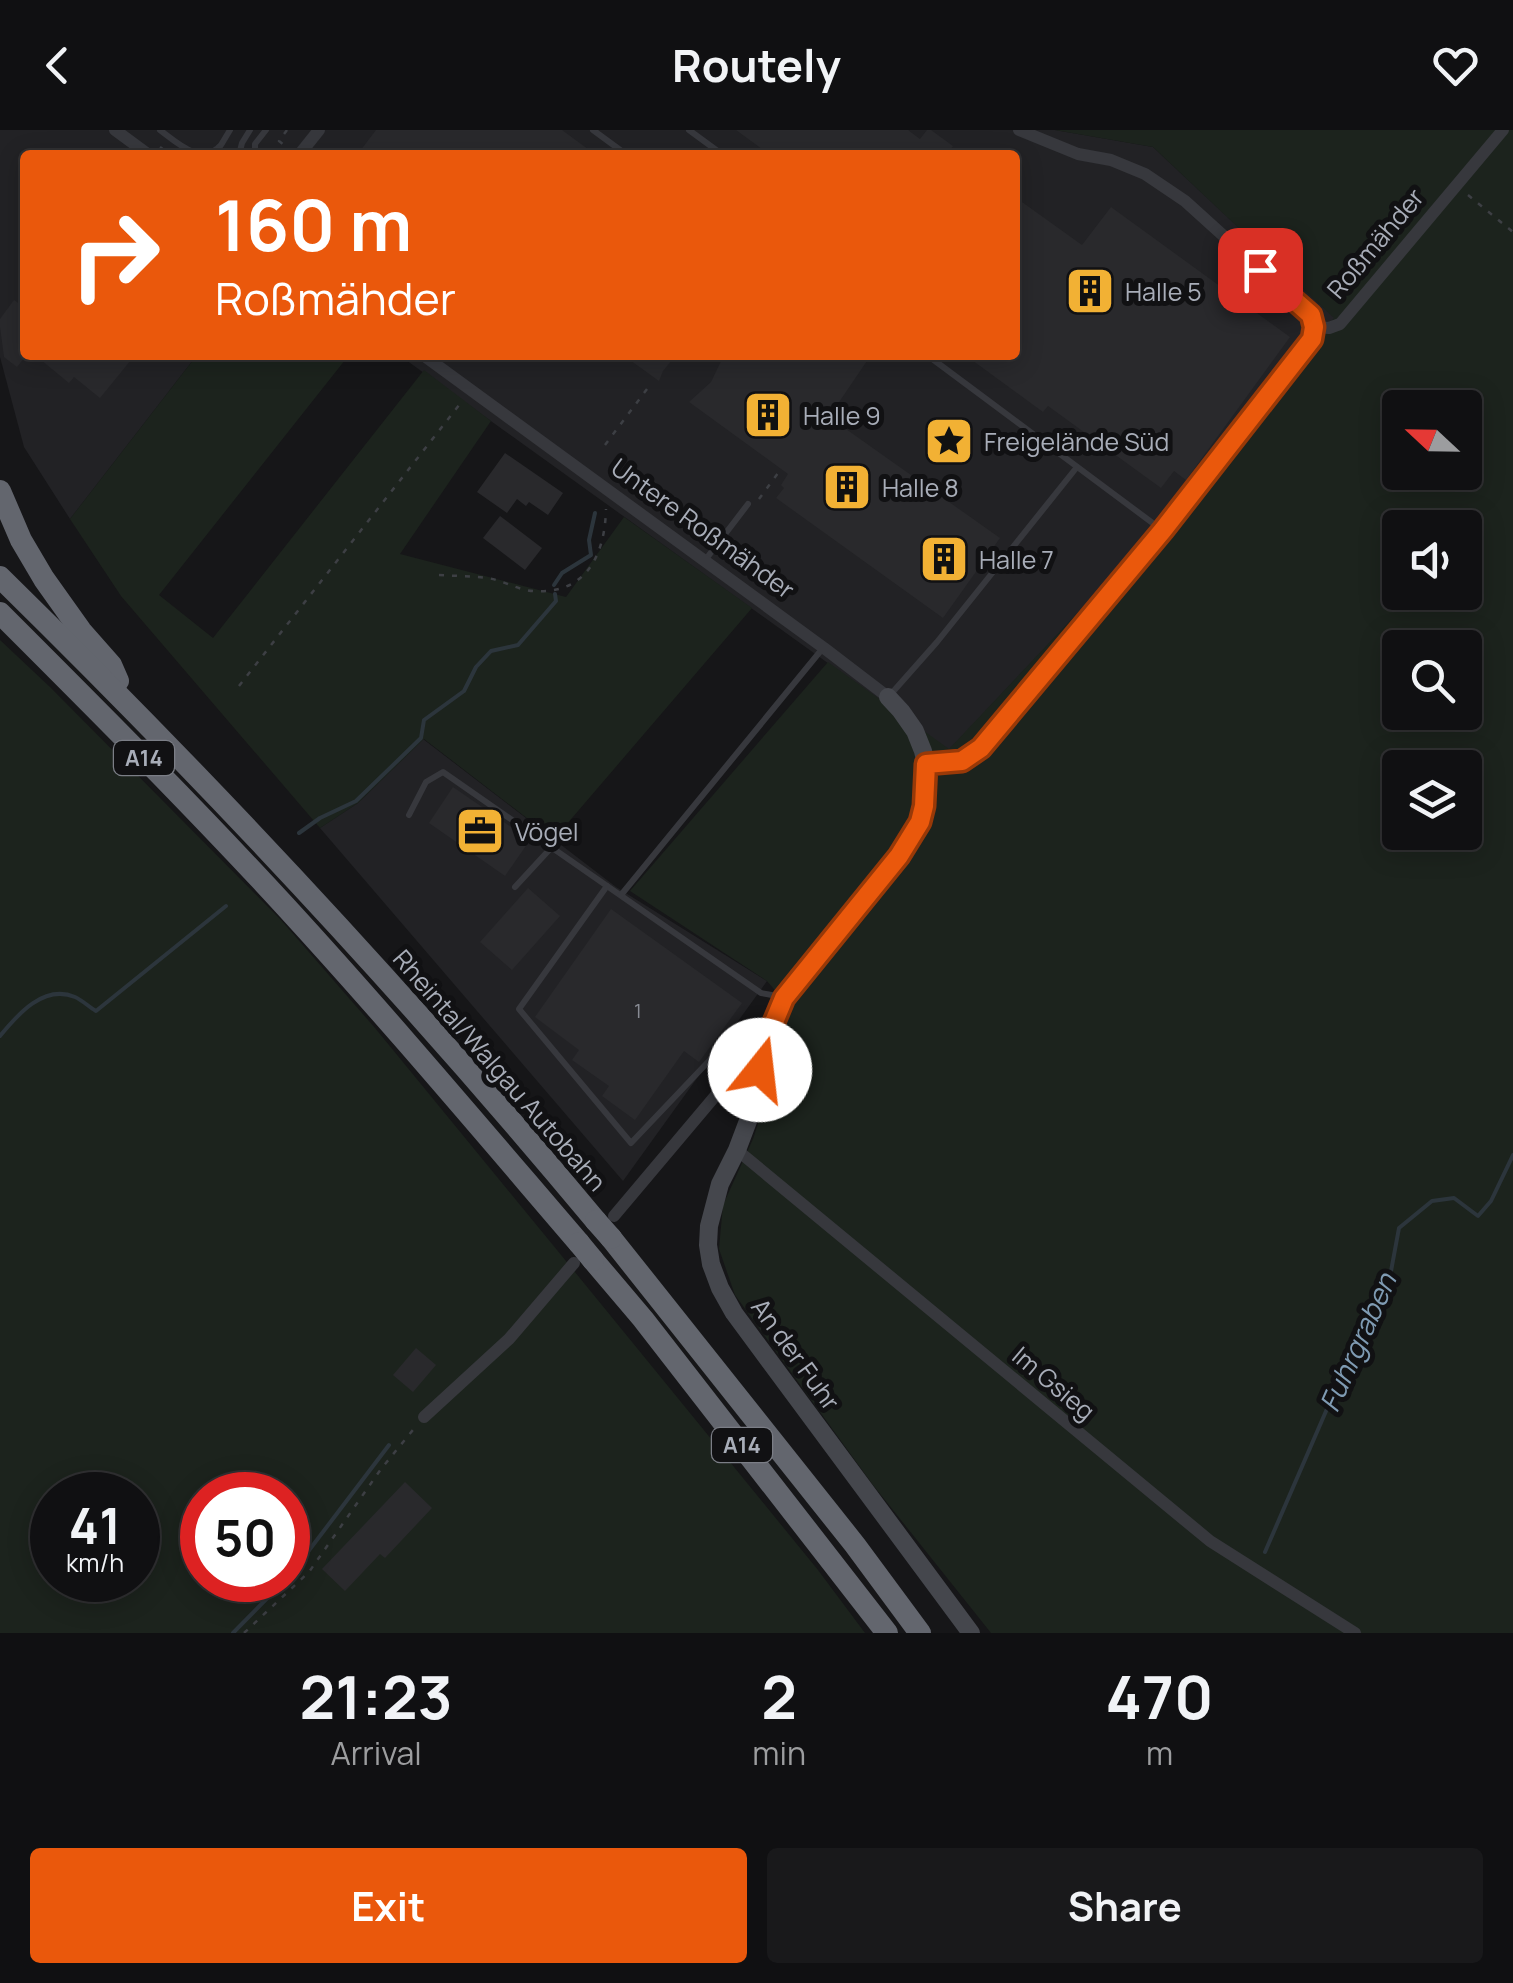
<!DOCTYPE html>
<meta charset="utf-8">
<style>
:root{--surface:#101012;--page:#19191b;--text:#f1f3f6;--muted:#9c9d9f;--line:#303032;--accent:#ea580c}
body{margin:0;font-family:Manrope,sans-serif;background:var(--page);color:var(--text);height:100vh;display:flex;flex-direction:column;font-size:38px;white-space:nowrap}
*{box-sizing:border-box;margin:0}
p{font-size:32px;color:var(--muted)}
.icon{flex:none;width:55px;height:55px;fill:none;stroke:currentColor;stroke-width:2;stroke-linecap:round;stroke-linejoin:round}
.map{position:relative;height:1503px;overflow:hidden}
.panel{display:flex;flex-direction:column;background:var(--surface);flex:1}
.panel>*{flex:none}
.guide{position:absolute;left:20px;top:20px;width:1000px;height:210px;border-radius:10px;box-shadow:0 5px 25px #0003,0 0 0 2px var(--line);background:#ea580c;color:#fff;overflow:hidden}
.needle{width:65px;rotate:292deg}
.buttons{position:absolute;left:1382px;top:260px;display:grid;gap:20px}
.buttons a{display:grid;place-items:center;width:100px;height:100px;border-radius:10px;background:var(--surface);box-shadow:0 5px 25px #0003,0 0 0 2px var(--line);font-size:50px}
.speed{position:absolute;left:30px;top:1342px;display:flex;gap:20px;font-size:50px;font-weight:700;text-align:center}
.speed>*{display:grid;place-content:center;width:130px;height:130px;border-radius:50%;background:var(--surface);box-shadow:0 5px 25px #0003,0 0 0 2px var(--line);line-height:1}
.speed small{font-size:25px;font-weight:400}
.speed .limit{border:15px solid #d22;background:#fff;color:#111}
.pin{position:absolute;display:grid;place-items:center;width:85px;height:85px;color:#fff;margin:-42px;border-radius:20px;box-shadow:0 5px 15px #0006}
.me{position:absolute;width:110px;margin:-55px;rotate:16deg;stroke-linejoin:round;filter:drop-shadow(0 0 8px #0008)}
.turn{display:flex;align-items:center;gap:35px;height:210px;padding:0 30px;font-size:45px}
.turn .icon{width:130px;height:130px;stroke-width:2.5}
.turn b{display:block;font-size:70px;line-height:85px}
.eta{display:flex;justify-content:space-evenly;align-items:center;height:170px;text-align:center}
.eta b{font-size:60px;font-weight:700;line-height:70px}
.cta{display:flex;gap:20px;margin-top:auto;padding:20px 30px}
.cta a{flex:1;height:115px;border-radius:10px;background:var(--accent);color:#fff;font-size:40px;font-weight:700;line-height:115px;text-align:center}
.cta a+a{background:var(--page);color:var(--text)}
header{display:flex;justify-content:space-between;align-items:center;height:130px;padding:0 30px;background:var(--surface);font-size:45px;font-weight:700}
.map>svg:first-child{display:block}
.built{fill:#222225}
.green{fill:#1c231d;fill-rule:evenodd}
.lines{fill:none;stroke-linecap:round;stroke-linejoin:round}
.stream{stroke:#2c353c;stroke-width:4}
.building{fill:#29292c}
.path{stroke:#3d3f44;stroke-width:2.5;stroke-dasharray:5 8;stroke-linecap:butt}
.lane{stroke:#37383d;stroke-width:6}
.street{stroke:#37383d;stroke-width:12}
.secondary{stroke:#45474d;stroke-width:18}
.highway{stroke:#63666e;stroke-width:22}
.highway-bridge{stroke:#63666e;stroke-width:22}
.route-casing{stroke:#983908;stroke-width:25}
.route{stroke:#ea580c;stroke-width:18}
.labels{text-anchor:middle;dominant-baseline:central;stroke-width:10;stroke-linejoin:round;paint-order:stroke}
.number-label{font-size:20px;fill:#888b94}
.shield{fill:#111113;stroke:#7b7e86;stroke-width:2.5}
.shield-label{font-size:22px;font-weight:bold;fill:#a8adb8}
.street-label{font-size:25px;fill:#a8adb8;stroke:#111113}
.poi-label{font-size:25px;fill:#a8adb8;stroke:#111113;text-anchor:start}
.water-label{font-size:28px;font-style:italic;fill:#7f9bb3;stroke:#111113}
</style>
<header><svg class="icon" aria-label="back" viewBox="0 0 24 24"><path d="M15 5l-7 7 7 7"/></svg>Routely<svg class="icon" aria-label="heart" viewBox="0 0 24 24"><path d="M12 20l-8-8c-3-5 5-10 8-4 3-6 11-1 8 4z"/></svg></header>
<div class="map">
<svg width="1513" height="1503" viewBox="0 0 1513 1503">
<rect width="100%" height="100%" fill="#161618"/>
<g class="built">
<path d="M0,0H1055L1153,17L1335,188L1150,406L949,620L399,225H1015V25H25V225H197L70,389L24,317L0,227Z"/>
<path d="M423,609L616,757L767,851L623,1051L320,698L358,673Z"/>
</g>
<g class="green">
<path d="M1055,0H1513V1503H991L873,1355L735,1165L719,1119L723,1075L753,1009L768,963L775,919L790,878L767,851L630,761L828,532L949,619L1150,406L1334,188L1153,17ZM1400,278H1465V342H1400ZM1400,398H1465V462H1400ZM1400,518H1465V582H1400ZM1400,638H1465V702H1400Z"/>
<path d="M197,225H349L159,465L213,508L424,240L491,291L400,424L566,467L624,387L752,478L554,709L424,609L358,673L320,698L121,466L70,389Z"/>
<path d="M0,510L50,557L281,790L375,898L557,1120L818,1440L865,1503H0ZM52,1365H138V1450H52ZM202,1365H288V1450H202Z"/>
</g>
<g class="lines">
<g class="stream">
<path d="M554,455L562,443L591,425L589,410L595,383"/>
<path d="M299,703L320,688L356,671L421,608L424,590L464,561L476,537L491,521L518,515L556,471L555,464"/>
<path d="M0,906C18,884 44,854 75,867C82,870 89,877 96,881L226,776"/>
<path d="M1265,1422L1346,1235L1389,1152L1399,1098L1432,1071L1454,1068L1478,1086L1491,1071L1513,1025"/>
<path d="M288,1448L389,1315"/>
<path d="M233,1503L285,1450"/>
</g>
</g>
<g class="building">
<path d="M376,0H562L596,25H357Z"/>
<path d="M736,0H908L920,9L927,0H931L953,16L947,25H770Z"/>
<path d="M1015,67L1082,115L1111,77L1290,207L1186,350L1174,341L1161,358L1048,276L1043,282L965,225H1015Z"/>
<path d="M14,170L25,178V227L17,237L4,227L0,197V189Z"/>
<path d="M35,225H135L100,268L74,247L69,253Z"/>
<path d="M623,225H676L663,241L659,251Z"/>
<path d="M724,225H871L829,287L1000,408L943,488L776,368L784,358L781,355L788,344L689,272L711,252Z"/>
<path d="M505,323L563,363L548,385L529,372L526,376L517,369L507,383L477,362Z"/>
<path d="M500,386L542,418L525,440L483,408Z"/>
<path d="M453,657L530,710L505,746L429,693Z"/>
<path d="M528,758L560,786L512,840L480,812Z"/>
<path d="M611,779L742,873L699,932L684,921L635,990L602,966L609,956L572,930L579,920L535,887Z"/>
<path d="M416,1218L436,1235L413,1262L393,1245Z"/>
<path d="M405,1352L432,1378L385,1428L380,1424L345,1461L322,1439Z"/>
</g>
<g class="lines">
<g class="path">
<path d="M287,0L279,11L288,18"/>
<path d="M160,17L171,25"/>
<path d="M1468,65L1513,102"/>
<path d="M605,315L647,259"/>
<path d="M759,369L781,339"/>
<path d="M439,445C455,446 471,446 487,448C503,450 517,460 533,461C586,465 605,425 606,379"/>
<path d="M239,556L463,270"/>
<path d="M244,1503L309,1442L381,1339L417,1295"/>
</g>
<g class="lane">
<path d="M160,0C176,12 202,37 221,15C224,10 227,5 230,0"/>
<path d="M593,0L627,25"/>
<path d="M689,0L723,25"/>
<path d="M218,19L232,25"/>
<path d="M239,25L242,13L250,0"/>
<path d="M255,25V14L266,0"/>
<path d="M927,225L1162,400"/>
<path d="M706,429L748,374"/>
<path d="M891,564L937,512L1077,337"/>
<path d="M409,685L426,652L443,642L761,863L783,867"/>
<path d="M607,756L519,879L631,1013L726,913L735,933"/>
<path d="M515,757L550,719"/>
<path d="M621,765L823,518"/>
</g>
<g class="street">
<path d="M115,0L149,25"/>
<path d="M1019,0L1078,24L1111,30L1145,44L1185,71L1311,185L1315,197"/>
<path d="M299,25L319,0"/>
<path d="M1315,197L1329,198L1340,194L1503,0"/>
<path d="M423,225L824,518L888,567"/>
<path d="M926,634L961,631L981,618L1163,400L1312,209L1315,197"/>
<path d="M737,1020L1210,1411L1355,1503"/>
<path d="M614,1086L716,965L735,933L760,940"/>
<path d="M424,1287L509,1209L574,1133"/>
</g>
<path class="secondary" d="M888,567L901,581L915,601L923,621L926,634L924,676L919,692L899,726L796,851L784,868L769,904L751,983L737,1020L720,1054L709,1096L708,1115L711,1134L720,1158L734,1183L971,1503"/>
<g class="highway">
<path d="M0,361L21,410L44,449L81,501L111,535L118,551"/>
<path d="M0,447C209,652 409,866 596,1091"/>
<path d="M0,483C96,579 193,676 285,776C386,886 482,1000 579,1113"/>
<path d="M611,1108L855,1415L920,1503"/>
<path d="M593,1130L643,1189L887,1503"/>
</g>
<g class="highway-bridge">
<path d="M596,1091L611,1108"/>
<path d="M579,1113L593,1130"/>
</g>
</g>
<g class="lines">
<g class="route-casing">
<path id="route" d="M760,940L769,904L784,868L899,726L920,692L924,676L926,634L962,631L981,618L1163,400L1312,209L1314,197L1311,185L1260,140"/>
</g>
<use href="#route" class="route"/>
</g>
<defs>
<g id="building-square" transform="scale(2.5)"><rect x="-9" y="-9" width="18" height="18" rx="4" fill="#f2b134" stroke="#111113"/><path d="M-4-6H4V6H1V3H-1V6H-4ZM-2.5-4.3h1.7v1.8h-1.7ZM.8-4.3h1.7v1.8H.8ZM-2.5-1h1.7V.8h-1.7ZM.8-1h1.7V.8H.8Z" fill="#111"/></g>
<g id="sight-square" transform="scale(2.5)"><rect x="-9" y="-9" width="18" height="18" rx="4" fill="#f2b134" stroke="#111113"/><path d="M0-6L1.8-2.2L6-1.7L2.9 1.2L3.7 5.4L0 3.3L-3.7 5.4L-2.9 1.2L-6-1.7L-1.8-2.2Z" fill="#111"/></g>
<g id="office-square" transform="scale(2.5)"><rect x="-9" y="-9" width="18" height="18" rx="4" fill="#f2b134" stroke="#111113"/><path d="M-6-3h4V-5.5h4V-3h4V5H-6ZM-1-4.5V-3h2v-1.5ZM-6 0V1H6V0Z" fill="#111"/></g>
</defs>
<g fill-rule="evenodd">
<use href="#building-square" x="1090" y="161"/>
<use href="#building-square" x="768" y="285"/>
<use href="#sight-square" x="949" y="311"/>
<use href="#building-square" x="847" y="357"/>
<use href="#building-square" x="944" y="429"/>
<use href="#office-square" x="480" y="701"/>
</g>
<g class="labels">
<g class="number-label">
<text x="638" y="880">1</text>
</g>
<g class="shield">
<rect x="114" y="611" width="60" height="34" rx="8"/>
<rect x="712" y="1298" width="60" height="34" rx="8"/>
</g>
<g class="shield-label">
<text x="144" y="628">A14</text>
<text x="742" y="1315">A14</text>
</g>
<g class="street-label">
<text transform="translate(1375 113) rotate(-50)">Roßmähder</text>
<text transform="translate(703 398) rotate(36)">Untere Roßmähder</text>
<text transform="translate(500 940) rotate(49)">Rheintal/Walgau Autobahn</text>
<text transform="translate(796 1224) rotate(54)">An der Fuhr</text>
<text transform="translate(1054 1253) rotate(40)">Im Gsieg</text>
</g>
<g class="poi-label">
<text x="1125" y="161">Halle 5</text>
<text x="803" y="285">Halle 9</text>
<text x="984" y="311">Freigelände Süd</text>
<text x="882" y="357">Halle 8</text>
<text x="979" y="429">Halle 7</text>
<text x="515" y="701">Vögel</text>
</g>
<g class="water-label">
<text transform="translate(1357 1212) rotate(-66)">Fuhrgraben</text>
</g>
</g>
</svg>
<div class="buttons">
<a><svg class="needle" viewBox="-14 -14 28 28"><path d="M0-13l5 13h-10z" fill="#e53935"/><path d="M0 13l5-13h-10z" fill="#9c9d9f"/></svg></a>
<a><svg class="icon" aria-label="sound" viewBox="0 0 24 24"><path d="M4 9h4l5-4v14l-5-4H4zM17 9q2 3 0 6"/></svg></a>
<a><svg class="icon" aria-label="search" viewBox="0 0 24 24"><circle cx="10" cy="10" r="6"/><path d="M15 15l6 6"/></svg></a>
<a><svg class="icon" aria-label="layers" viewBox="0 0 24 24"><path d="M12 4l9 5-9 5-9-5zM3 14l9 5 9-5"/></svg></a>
</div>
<div class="speed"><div>41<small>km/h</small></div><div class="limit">50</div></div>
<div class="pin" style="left:1260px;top:140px;background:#d93025"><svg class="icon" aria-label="arrive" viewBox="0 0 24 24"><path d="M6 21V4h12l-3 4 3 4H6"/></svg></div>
<svg class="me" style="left:760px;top:940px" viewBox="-20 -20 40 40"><circle r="19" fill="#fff"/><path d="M0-13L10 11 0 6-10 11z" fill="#ea580c"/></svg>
<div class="guide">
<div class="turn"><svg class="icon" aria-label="right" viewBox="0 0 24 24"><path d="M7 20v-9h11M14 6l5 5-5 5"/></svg><div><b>160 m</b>Roßmähder</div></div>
</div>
</div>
<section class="panel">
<div class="eta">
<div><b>21:23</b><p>Arrival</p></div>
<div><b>2</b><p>min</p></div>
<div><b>470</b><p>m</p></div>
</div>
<div class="cta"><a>Exit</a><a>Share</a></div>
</section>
